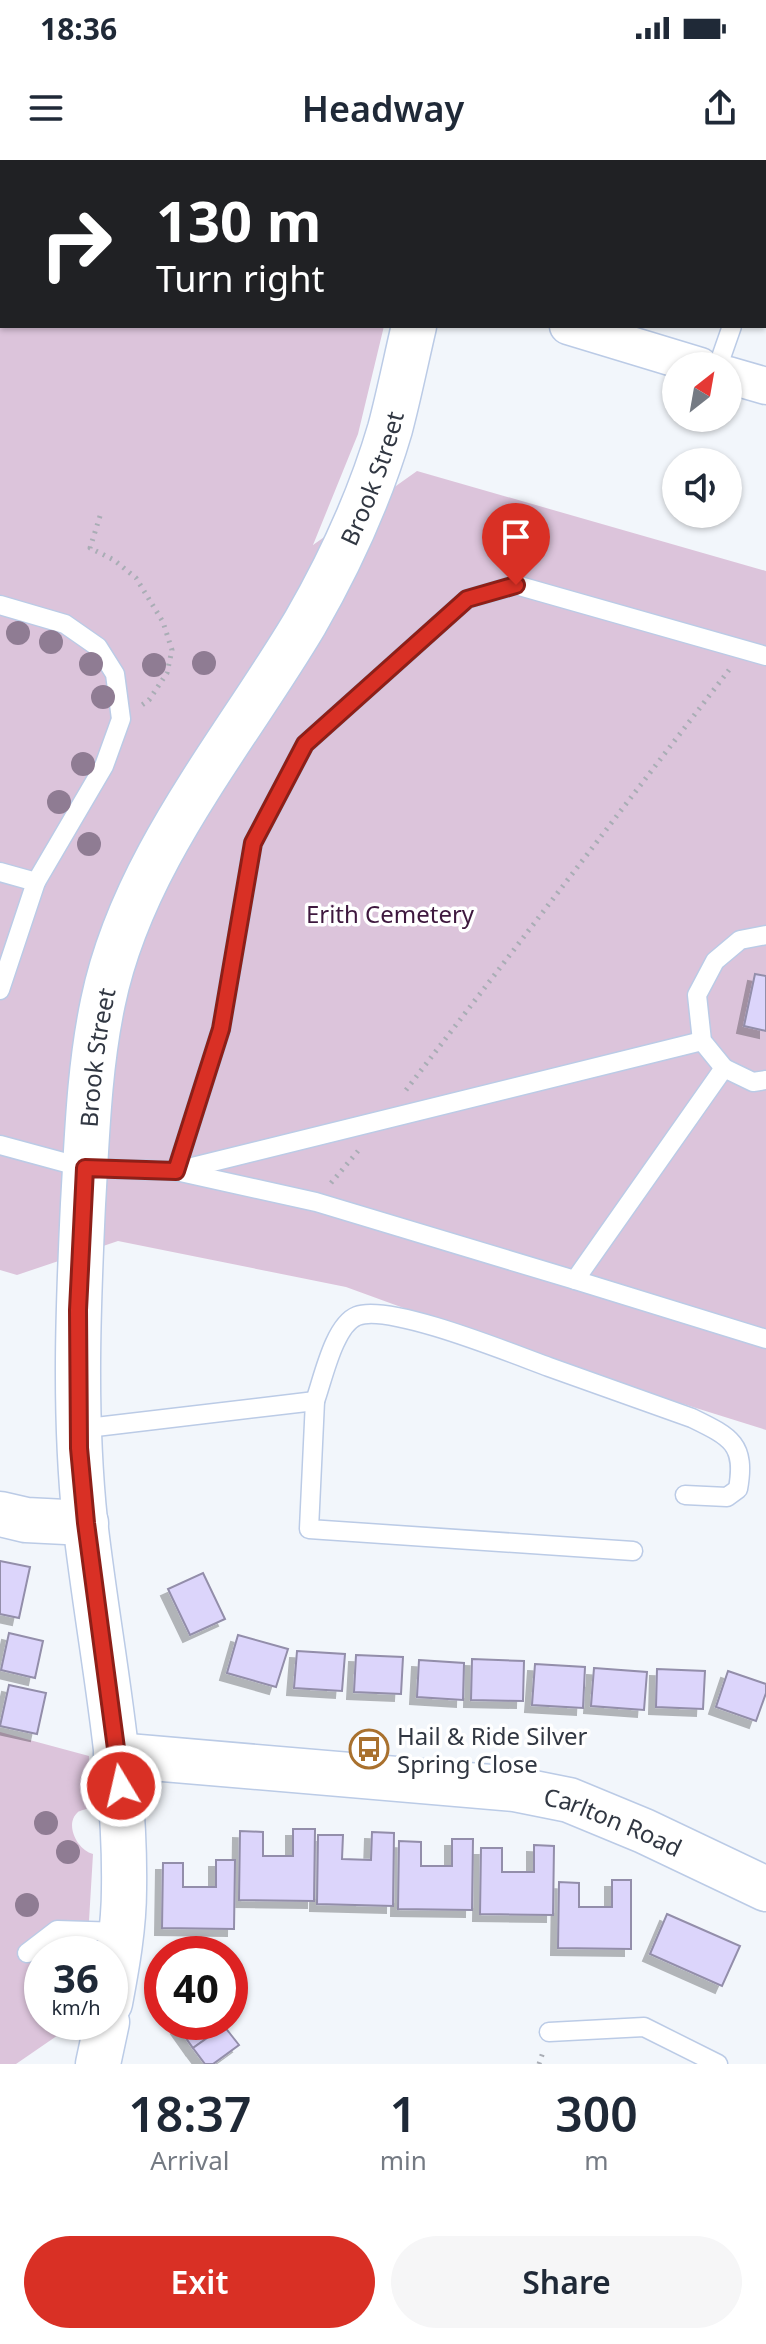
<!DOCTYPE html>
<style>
:root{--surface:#fff;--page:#f6f6f7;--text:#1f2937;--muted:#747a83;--accent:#d93025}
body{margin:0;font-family:"Noto Sans",sans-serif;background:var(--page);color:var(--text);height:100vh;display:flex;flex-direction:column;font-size:30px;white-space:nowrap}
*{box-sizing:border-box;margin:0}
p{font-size:26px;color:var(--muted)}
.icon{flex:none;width:44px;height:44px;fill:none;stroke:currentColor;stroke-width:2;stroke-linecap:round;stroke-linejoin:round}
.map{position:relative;height:1904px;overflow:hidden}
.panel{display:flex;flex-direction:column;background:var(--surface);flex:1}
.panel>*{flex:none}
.top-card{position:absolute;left:0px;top:0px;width:766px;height:168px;box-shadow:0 2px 6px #0004;background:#202124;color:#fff;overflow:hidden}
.needle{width:52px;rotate:31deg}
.controls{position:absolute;left:662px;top:192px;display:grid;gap:16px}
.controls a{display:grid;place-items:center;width:80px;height:80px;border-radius:50%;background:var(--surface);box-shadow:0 2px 6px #0004;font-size:40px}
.speed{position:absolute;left:24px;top:1776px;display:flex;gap:16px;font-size:40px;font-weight:700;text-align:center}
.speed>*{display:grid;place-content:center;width:104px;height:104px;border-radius:50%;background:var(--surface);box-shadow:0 2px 6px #0004;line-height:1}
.speed small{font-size:20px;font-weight:400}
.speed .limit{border:12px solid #d22;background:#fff;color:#111}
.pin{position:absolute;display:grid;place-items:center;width:68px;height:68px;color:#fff;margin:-82px -34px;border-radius:50% 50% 50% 0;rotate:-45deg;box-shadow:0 0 8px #0007}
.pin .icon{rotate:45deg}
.me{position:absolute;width:88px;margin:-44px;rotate:351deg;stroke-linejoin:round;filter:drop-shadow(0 0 6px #0008)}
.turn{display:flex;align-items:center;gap:28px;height:168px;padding:0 24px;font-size:36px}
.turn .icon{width:104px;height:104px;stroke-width:2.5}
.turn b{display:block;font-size:56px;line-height:68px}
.eta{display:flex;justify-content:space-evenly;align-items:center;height:136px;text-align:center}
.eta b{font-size:48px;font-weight:600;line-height:56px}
.primary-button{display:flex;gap:16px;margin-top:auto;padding:16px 24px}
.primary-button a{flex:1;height:92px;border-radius:48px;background:var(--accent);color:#fff;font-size:32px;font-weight:600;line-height:92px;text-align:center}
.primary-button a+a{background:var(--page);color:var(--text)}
.status{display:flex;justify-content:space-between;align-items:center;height:56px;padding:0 40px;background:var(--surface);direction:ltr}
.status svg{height:22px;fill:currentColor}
header{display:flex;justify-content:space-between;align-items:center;height:104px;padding:0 24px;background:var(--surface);font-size:36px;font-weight:600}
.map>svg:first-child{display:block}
.green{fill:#dcc4db}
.building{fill:#dcd5fb;stroke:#938eaa;stroke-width:2;filter:url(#shadow)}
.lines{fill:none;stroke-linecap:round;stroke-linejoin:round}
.lane-casing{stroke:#bbcbe6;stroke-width:21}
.street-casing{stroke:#bbcbe6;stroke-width:39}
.secondary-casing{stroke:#bbcbe6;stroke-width:47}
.path{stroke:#a9adb5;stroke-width:5;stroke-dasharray:2 6;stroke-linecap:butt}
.lane{stroke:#fff;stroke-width:18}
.street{stroke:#fff;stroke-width:36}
.secondary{stroke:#fff;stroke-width:44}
.tree{fill:#8f7c93}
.route-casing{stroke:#8d1f18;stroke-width:20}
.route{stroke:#d93025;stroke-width:14}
.labels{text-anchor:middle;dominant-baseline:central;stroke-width:7;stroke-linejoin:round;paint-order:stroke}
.street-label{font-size:24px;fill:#313742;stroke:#fff}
.park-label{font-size:24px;fill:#3e183e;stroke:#fff}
.poi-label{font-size:24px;fill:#313742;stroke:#fff;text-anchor:start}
</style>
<div class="status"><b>18:36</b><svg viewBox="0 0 49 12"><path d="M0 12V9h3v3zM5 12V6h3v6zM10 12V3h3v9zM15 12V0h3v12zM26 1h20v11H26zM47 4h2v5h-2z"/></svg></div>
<header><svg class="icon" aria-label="menu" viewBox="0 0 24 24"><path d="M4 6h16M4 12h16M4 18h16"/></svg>Headway<svg class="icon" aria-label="share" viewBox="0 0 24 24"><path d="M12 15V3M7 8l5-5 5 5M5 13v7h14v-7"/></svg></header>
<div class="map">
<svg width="766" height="1904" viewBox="0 0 766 1904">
<defs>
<filter id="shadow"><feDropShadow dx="-7" dy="7" stdDeviation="0" flood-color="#0004"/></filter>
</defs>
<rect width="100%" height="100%" fill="#f2f6fb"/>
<g class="green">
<path d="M0,0H413V2H2V166H384L358,274L313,385L417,311L766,411V1270L568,1208L346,1127L118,1081L17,1115L0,1110Z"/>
<path d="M0,1572L89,1596L90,1648C89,1648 79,1651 78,1652C64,1664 77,1690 93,1694L87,1794H42V1862H77L16,1904H0Z"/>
</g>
<g class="building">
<path d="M755,814L766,816V871L744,866Z"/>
<path d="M0,1401L30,1407L19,1458L0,1454Z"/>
<path d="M203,1413L225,1459L190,1475L168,1429Z"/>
<path d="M9,1473L43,1481L35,1518L1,1510Z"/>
<path d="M238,1475L288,1489L276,1527L227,1513Z"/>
<path d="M297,1491L345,1494L342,1531L294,1528Z"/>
<path d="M356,1495L403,1497L401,1534L354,1532Z"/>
<path d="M472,1499L524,1501L523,1541L471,1540Z"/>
<path d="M419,1500L464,1503L463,1540L417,1537Z"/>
<path d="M535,1504L585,1507L583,1548L532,1545Z"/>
<path d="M594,1508L647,1512L644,1550L591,1546Z"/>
<path d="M657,1509L705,1511L703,1549L656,1547Z"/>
<path d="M728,1511L766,1524V1533L756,1561L716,1547Z"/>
<path d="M9,1525L46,1533L37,1574L0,1566Z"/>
<path d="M293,1669H315L314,1741L239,1740L240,1671L263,1672V1696H293Z"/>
<path d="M372,1672L394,1673L393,1746L317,1744L318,1675H343L342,1699L371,1700Z"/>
<path d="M452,1679H473L472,1750L398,1749L399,1681L421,1682V1706H452Z"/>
<path d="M534,1685L554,1686L553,1755L480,1754L481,1688H502V1712H534Z"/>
<path d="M216,1700H235L234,1769L162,1768L163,1703H183V1727H216Z"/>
<path d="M612,1720H631V1789L558,1788L559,1722L579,1723V1747H612Z"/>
<path d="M667,1754L740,1786L722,1826L650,1794Z"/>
<path d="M185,1862H221L224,1866L193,1888L178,1867Z"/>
<path d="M224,1866L239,1885L213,1904H205L193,1888Z"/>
</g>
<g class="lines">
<g class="lane-casing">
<g id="lane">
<path d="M764,71L766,65"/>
<path d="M718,206L732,166"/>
<path d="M0,445L65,464L98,487L115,514L121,559L104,606L36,722L0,712"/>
<path d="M766,496L516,425L467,439L305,584L253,683L221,869L176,1011L316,1042L575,1120L724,908L753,922L766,920"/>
<path d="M0,830L36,722"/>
<path d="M724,908L702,881L697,835L715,801L740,780L766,775"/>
<path d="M0,985L85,1008L176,1011L702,881"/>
<path d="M575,1120L766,1179"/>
<path d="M315,1241C323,1219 334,1165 357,1156C389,1143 513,1194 549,1207C597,1224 645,1241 692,1258C731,1277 746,1284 738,1329L727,1337L685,1335"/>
<path d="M79,1269L315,1241L309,1369L633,1391"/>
<path d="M27,1793L57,1770L121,1772"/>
<path d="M549,1872L644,1867L718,1904"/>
</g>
</g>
<g class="street-casing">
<g id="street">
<path d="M568,166L700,206"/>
<path d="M728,215L766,226"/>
</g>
</g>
<g class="secondary-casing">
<g id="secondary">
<path d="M449,2L450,0"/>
<path d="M0,1354L26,1360L86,1363"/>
<path id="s1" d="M116,1595L514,1629L569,1640L644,1671L766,1729"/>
<path id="s2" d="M110,1843C117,1806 124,1767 124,1729C126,1606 99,1484 85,1361C74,1256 78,1150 83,1044C87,977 89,908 103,842C132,701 233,584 305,463C339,404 371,334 390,269C399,235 406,200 414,166"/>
<path d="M98,1904L107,1862"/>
</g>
</g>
<g class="path">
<path d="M189,0L196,2"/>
<path d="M100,356L90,388L114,400L136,418L163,462L172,490L167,513L149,540L142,545"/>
<path d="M406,930L729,510"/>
<path d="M331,1023L358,991"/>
<path d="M539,1904L543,1892"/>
</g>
<use href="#lane" class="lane"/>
<use href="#street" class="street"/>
<use href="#secondary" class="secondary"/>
</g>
<g class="tree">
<circle cx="18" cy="473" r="12"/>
<circle cx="51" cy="482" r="12"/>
<circle cx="204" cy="503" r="12"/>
<circle cx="91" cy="504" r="12"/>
<circle cx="154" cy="505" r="12"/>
<circle cx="103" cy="537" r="12"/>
<circle cx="83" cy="604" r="12"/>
<circle cx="59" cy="642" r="12"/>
<circle cx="89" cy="684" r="12"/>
<circle cx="46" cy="1663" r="12"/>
<circle cx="68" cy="1692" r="12"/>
<circle cx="27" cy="1745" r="12"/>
</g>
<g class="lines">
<g class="route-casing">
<path id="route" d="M121,1626L86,1363L79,1288L78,1150L85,1008L176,1011L221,869L253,683L305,584L467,439L516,425"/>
</g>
<use href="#route" class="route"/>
</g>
<defs>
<g id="bus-ring" transform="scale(2)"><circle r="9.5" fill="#fff" stroke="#a9712e" stroke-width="1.5"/><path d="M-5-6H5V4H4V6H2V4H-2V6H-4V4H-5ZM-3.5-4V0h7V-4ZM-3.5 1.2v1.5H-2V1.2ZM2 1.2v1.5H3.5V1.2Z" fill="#a9712e"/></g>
</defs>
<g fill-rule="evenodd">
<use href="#bus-ring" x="369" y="1589"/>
</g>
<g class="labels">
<g class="street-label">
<text stroke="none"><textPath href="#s2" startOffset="1598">Brook Street</textPath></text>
<text stroke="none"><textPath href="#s2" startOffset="950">Brook Street</textPath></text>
<text stroke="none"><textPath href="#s1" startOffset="504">Carlton Road</textPath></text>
</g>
<g class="park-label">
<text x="390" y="753">Erith Cemetery</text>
</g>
<g class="poi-label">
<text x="397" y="1575">Hail &amp; Ride Silver<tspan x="397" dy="28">Spring Close</tspan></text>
</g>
</g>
</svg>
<div class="controls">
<a><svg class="needle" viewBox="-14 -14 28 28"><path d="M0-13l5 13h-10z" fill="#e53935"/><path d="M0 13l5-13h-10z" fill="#747a83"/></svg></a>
<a><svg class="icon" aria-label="sound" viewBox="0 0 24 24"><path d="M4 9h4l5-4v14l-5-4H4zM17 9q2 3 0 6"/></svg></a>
</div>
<div class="speed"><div>36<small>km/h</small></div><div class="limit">40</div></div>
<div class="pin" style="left:516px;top:425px;background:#d93025"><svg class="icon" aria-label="arrive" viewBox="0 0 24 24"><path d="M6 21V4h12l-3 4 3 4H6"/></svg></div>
<svg class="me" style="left:121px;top:1626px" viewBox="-20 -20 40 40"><circle r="17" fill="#d93025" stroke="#fff" stroke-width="3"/><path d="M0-11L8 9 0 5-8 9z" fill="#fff"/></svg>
<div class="top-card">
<div class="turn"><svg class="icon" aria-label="right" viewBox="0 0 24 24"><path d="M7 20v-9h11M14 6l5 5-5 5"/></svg><div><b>130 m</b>Turn right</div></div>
</div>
</div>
<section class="panel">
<div class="eta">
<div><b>18:37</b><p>Arrival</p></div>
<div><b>1</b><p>min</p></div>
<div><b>300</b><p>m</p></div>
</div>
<div class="primary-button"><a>Exit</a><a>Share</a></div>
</section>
